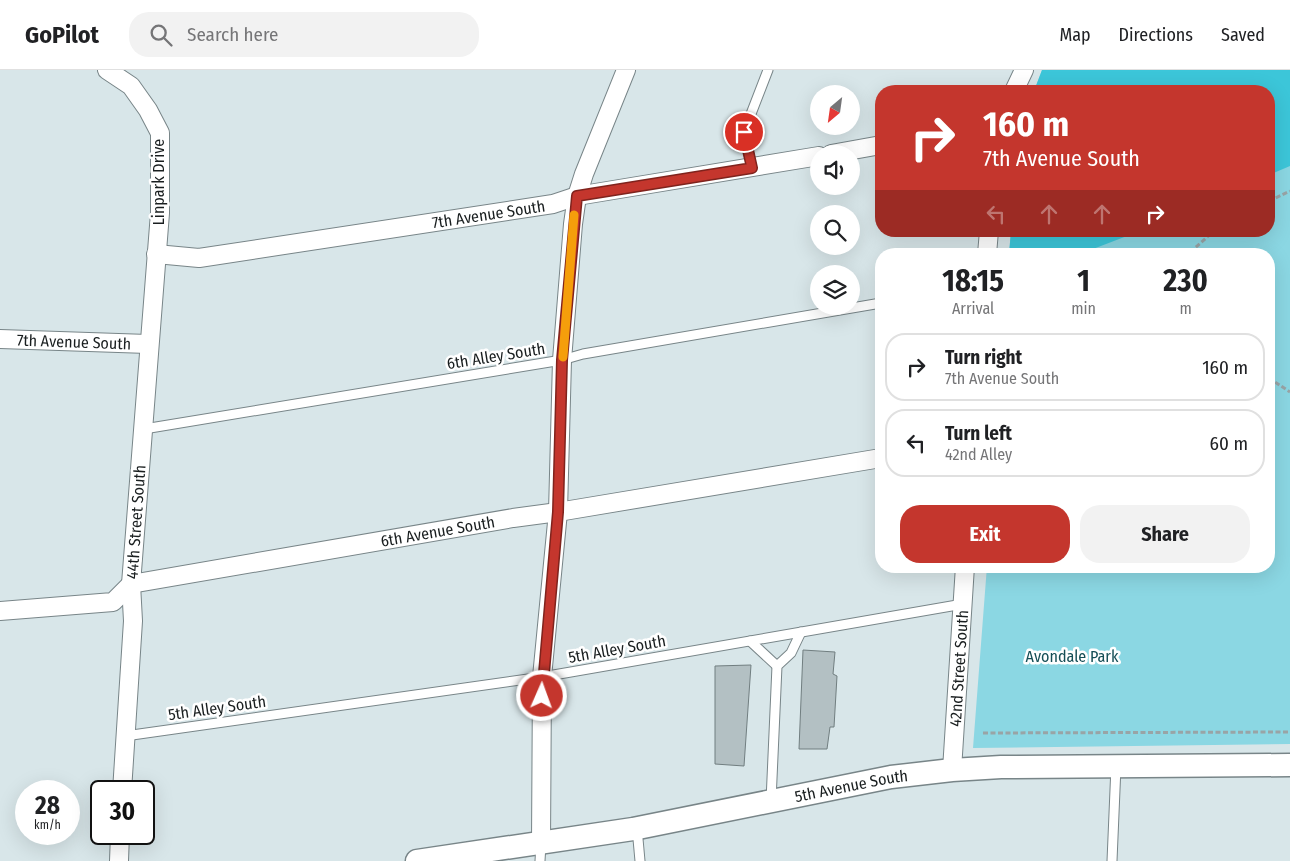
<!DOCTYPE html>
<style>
:root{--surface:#fff;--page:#f2f2f2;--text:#202124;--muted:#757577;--line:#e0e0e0;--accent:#c4362d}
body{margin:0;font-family:"Fira Sans Condensed",sans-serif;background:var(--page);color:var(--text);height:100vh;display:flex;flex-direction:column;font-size:19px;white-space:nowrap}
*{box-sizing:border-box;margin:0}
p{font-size:16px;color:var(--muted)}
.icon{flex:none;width:28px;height:28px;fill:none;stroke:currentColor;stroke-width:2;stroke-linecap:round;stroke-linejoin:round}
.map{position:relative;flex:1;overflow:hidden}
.panel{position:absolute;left:875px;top:178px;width:400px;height:325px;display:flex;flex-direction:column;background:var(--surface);border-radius:20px;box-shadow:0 5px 20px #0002}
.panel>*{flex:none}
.guide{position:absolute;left:875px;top:15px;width:400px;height:152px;border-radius:20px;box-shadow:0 5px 20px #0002;background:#c4362d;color:#fff;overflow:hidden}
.needle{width:32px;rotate:209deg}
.controls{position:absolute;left:810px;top:15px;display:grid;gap:10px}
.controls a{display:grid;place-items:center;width:50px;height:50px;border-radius:50%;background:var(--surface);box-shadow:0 5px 20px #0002;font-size:25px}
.speed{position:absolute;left:15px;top:710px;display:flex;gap:10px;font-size:25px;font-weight:700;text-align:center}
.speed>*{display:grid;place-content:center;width:65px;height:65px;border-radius:50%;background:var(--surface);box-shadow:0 5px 20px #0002;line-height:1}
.speed small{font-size:12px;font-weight:400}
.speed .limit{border:2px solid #111;border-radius:8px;background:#fff;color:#111}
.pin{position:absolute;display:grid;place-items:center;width:42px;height:42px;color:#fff;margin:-21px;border:2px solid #fff;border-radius:50%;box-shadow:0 1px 5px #0007}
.me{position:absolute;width:55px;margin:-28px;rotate:2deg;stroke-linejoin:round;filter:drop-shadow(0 0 4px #0008)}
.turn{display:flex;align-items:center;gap:18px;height:105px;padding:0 25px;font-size:22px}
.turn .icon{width:65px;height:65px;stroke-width:2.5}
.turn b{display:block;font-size:35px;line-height:42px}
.lanes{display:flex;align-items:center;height:48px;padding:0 25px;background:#0003;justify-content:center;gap:25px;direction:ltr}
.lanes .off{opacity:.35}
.eta{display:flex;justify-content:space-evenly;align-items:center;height:85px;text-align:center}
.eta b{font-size:30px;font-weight:700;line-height:35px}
.action{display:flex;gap:10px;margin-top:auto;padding:10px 25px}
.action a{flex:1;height:58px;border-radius:20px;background:var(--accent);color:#fff;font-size:20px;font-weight:700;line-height:58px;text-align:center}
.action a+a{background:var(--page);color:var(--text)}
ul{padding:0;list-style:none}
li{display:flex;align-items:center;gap:15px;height:68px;margin:0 10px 8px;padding:0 15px;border:2px solid var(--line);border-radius:20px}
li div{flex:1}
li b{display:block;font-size:19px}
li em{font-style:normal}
header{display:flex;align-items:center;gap:30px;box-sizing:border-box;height:70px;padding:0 25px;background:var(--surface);border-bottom:1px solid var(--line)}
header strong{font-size:24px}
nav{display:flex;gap:28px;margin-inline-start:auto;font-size:18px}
.search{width:350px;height:45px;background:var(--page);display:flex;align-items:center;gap:12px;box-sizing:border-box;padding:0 18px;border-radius:20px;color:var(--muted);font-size:19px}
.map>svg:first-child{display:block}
.green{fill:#8bd7e3}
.forest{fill:#3cc6d9}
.building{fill:#b3c0c3;stroke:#717e80}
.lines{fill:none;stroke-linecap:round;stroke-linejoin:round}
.service-casing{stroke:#788588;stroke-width:11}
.minor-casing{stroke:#788588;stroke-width:20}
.tertiary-casing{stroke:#788588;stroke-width:25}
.path{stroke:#99a4a6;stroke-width:3;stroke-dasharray:5 2.5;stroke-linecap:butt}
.service{stroke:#fff;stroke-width:9}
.minor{stroke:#fff;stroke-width:18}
.tertiary{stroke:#fff;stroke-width:22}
.route-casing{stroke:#7f231d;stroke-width:12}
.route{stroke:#c4362d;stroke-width:9}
.slow{stroke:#f59e0b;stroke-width:9}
.labels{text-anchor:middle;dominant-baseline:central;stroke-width:5;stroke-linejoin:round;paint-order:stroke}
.street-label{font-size:16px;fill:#191e1f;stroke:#fff}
.park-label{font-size:16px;fill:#154e56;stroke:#fff}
</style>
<header>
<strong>GoPilot</strong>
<div class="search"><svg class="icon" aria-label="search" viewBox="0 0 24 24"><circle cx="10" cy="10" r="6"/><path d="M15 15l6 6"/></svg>Search here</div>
<nav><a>Map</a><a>Directions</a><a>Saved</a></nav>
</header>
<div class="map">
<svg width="1290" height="791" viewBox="0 0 1290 791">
<rect width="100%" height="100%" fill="#d8e6e9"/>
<path class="green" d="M1042,0H1290V674L973,678L987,496H1269V184H1009L1011,161H1269V21H1034Z"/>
<g class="forest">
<path d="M1042,0H1290V96L1269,105V21H1034Z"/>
<path d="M1011,161H1140L1080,184H1009Z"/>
</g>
<g class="building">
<path d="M803,580L835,582L833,604L837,606L834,657H830L827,679H799Z"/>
<path d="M751,595L744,696L715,694V596Z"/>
</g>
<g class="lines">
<g class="service-casing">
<g id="service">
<path d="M752,98L744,62L768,0"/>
<path d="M144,359L562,290L583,284L881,233"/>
<path d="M750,571L777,596"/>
<path d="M125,666L542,607L963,534"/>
<path d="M771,731L777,596L791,583L801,562"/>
<path d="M637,758L640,791"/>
<path d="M540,791L541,774"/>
<path d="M1112,791L1116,696"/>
</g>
</g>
<g class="minor-casing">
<g id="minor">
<path d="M107,0L131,16L148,40L160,63V143L131,514L133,551L122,721"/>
<path d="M1014,21L1024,0"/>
<path d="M831,84L881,75"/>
<path id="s1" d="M156,184L199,188L553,134L577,126L819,86"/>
<path d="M987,184L989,161"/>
<path id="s2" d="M0,269L148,274"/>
<path id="s3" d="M0,541L113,532L131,514L513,448L558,442L881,388"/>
<path id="s4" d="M952,700L965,496"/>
<path d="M541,774L542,607L558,442L562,290L573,154L577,126L584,104L626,0"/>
<path d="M119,791L120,764"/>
</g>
</g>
<g class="tertiary-casing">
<g id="tertiary">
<path id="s5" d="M417,791L633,759L891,707L952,700L1001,697L1290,695"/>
</g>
</g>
<g class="path">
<path d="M1269,131L1290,121"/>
<path d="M1193,184L1195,178L1214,161"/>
<path d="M1269,308L1290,322"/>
<path d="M983,663L1290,662"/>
</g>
<use href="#service" class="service"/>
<use href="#minor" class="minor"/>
<use href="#tertiary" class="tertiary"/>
</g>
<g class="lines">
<g class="route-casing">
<path id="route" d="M542,626L558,442L562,290L577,126L752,98L744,62"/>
</g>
<use href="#route" class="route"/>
<path class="slow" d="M563,287L574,145"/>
</g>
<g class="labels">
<g class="street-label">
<text transform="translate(158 112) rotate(-90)">Linpark Drive</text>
<text stroke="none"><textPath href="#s1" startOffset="336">7th Avenue South</textPath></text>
<text stroke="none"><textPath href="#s2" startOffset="74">7th Avenue South</textPath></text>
<text transform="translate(496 286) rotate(-9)">6th Alley South</text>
<text transform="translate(136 452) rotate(-86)">44th Street South</text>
<text stroke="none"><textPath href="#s3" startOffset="450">6th Avenue South</textPath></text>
<text transform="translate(617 579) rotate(-10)">5th Alley South</text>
<text stroke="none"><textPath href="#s4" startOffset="102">42nd Street South</textPath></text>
<text transform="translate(217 638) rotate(-8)">5th Alley South</text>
<text stroke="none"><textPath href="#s5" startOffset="441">5th Avenue South</textPath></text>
</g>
<g class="park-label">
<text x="1072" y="586">Avondale Park</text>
</g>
</g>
</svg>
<div class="controls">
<a><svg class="needle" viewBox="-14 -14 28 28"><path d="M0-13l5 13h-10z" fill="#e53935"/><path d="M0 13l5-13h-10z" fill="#757577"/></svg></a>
<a><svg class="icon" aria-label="sound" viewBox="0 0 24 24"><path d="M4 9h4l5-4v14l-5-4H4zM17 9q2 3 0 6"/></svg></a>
<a><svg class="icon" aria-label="search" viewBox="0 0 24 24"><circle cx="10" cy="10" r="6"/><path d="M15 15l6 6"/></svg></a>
<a><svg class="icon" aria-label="layers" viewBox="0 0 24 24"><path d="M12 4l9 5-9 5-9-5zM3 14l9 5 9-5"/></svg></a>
</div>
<div class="speed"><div>28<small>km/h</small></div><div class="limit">30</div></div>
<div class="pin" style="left:744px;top:62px;background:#d93025"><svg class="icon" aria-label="arrive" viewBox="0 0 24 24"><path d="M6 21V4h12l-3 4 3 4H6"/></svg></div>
<svg class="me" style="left:542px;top:626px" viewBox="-20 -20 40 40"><circle r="17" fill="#c4362d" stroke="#fff" stroke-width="3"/><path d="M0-11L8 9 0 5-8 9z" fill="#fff"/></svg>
<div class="guide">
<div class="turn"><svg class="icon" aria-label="right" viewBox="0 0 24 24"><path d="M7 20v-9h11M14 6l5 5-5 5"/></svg><div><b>160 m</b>7th Avenue South</div></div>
<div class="lanes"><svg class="icon off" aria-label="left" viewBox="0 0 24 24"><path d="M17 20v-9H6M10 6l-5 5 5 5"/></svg><svg class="icon off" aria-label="ahead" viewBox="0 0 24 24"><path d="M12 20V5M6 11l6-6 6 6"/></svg><svg class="icon off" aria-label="ahead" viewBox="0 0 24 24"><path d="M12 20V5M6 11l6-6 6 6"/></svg><svg class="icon" aria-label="right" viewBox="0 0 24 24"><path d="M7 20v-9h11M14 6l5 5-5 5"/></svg></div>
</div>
<section class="panel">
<div class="eta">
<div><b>18:15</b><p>Arrival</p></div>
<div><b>1</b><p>min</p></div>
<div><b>230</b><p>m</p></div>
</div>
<ul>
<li><svg class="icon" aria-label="right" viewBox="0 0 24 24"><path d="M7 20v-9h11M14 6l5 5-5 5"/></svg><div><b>Turn right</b><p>7th Avenue South</p></div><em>160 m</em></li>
<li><svg class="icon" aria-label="left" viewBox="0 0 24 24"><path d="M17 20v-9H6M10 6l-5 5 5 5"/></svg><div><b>Turn left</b><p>42nd Alley</p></div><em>60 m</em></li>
</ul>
<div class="action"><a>Exit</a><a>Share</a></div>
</section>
</div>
